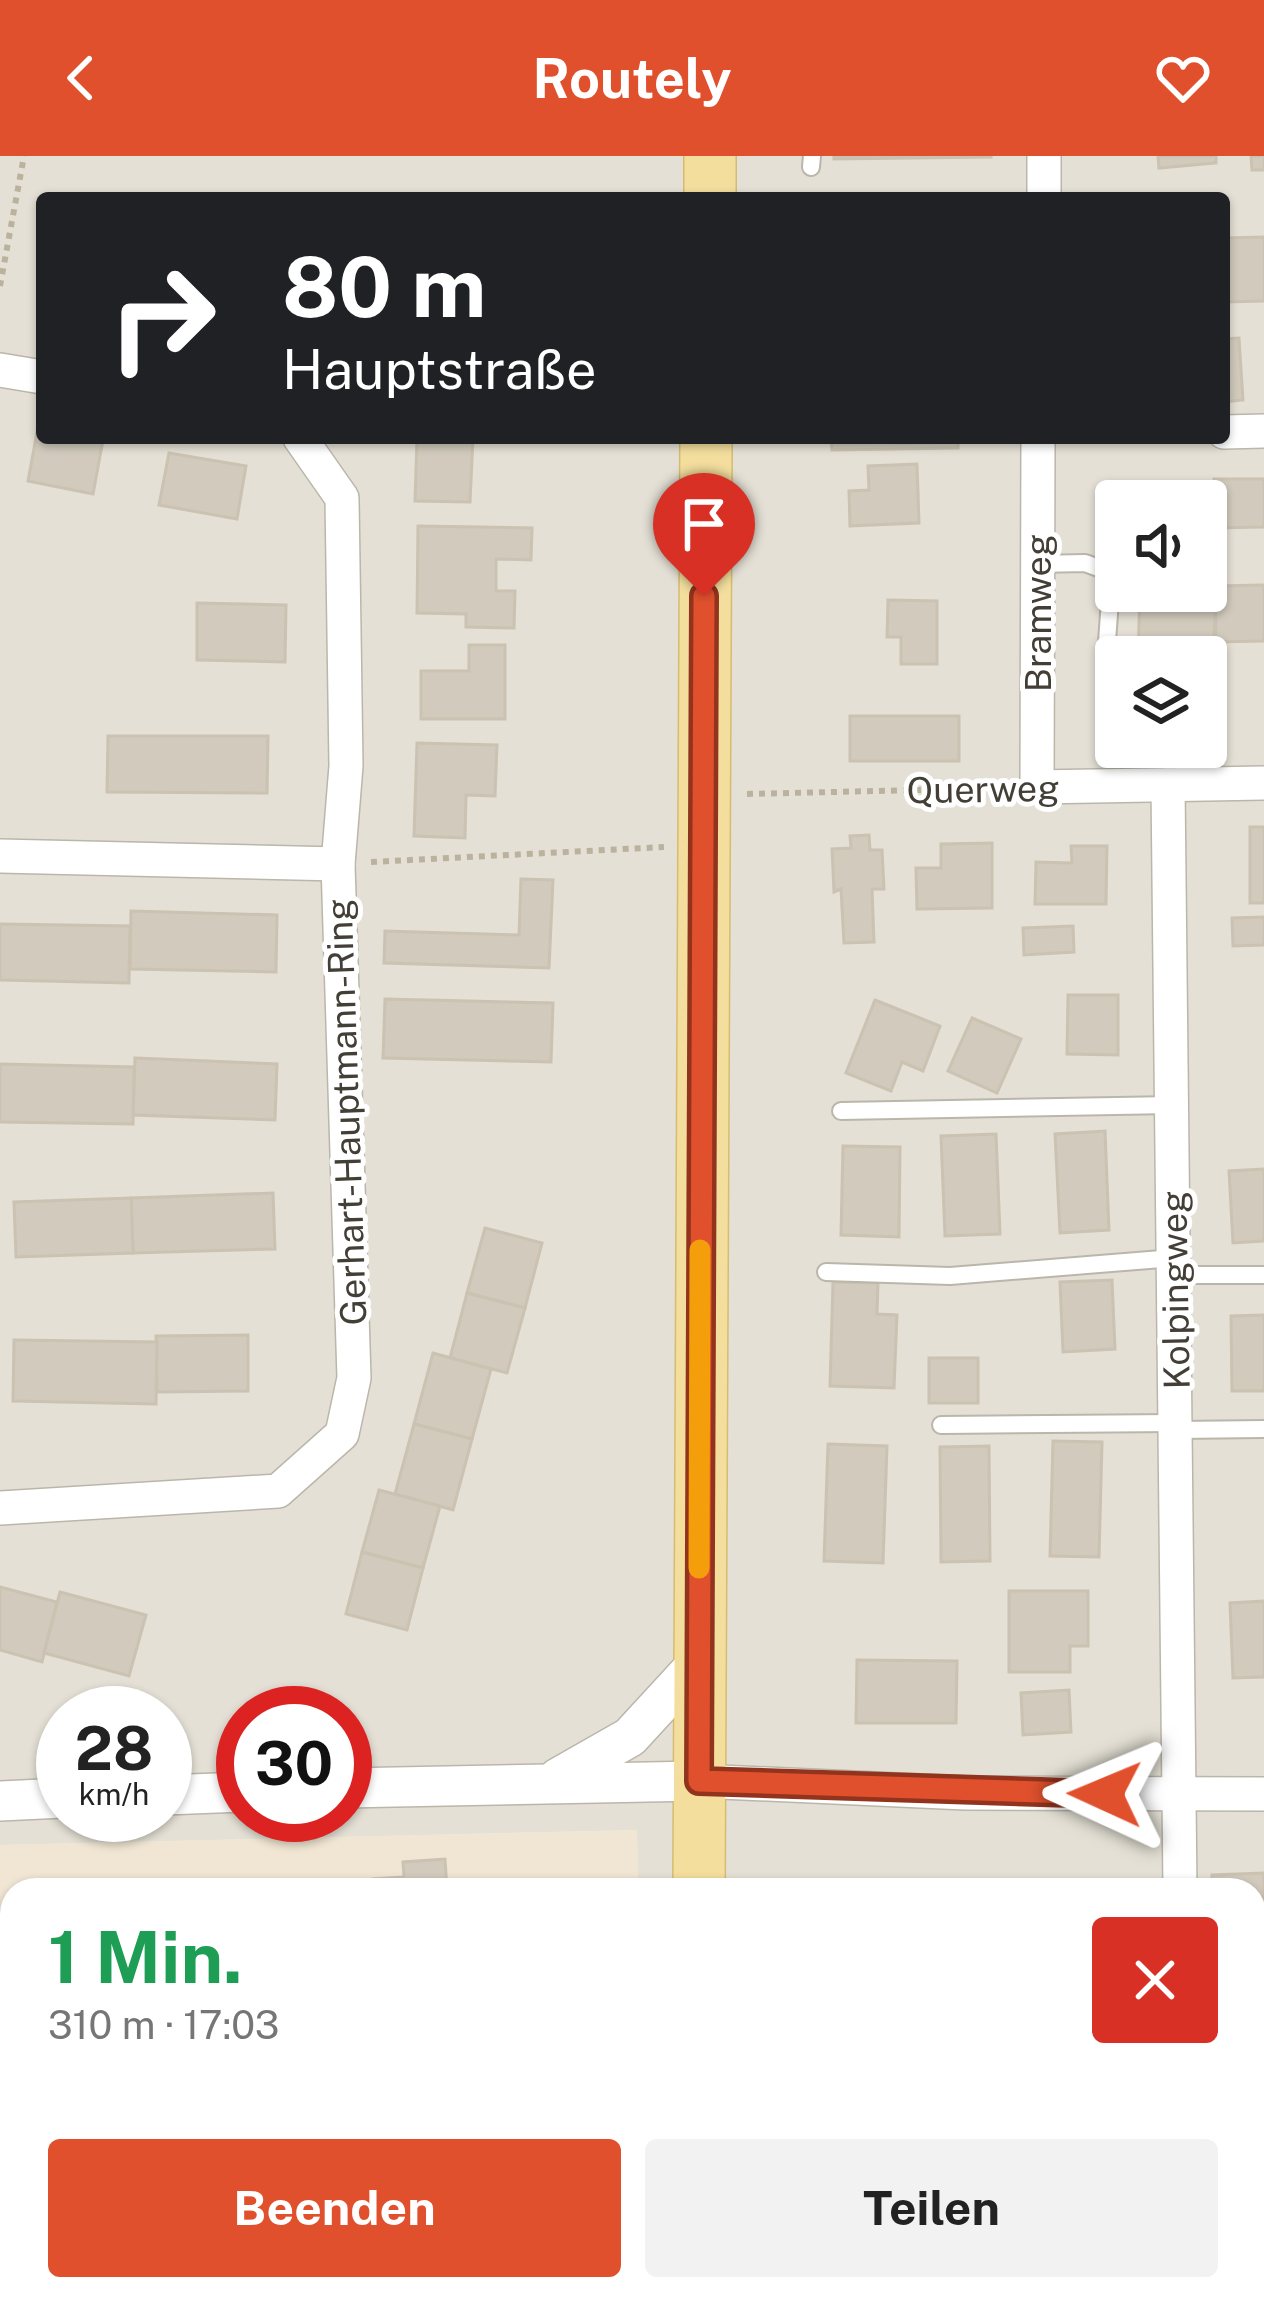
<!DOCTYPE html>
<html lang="de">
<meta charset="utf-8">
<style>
:root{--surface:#fff;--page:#f2f2f2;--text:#222;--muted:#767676;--accent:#e1502d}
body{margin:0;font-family:"Public Sans",sans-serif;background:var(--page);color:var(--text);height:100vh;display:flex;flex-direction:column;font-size:45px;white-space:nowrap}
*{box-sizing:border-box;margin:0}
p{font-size:39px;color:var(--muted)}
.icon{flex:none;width:66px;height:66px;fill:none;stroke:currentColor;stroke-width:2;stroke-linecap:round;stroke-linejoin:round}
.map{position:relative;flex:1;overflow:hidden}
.drawer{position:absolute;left:0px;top:1722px;width:1266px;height:423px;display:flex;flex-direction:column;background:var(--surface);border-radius:36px 36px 0 0;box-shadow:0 3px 9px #0004}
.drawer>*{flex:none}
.banner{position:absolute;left:36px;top:36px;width:1194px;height:252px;border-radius:12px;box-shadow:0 3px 9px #0004;background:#202124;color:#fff;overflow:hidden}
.buttons{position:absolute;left:1095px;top:324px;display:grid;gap:24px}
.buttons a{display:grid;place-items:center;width:132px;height:132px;border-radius:12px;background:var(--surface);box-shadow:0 3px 9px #0004;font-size:60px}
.speed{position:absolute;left:36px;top:1530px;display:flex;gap:24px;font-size:60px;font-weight:700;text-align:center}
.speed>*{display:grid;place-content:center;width:156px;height:156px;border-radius:50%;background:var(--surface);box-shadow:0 3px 9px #0004;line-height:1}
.speed small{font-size:30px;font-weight:400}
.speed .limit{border:18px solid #d22;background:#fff;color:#111}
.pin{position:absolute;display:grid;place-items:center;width:102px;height:102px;color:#fff;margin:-123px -51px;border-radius:50% 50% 50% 0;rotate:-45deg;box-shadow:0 0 12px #0007}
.pin .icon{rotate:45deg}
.me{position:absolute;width:132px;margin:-66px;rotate:271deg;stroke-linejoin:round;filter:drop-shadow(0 0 9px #0008)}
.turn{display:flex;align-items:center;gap:42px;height:252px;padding:0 48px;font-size:54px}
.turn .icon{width:156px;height:156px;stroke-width:2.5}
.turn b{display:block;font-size:84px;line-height:102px}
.round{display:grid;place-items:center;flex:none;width:126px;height:126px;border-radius:12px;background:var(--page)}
.summary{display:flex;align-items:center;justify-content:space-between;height:204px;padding:0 48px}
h1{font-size:72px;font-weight:700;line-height:90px;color:#1e9e55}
.action{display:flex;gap:24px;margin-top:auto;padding:24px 48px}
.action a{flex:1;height:138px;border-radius:12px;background:var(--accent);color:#fff;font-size:48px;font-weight:700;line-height:138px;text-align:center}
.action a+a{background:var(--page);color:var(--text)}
header{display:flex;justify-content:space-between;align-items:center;height:156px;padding:0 48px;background:var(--accent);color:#fff;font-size:54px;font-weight:700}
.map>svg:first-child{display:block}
.residential{fill:#e4e0d5;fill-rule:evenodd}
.commercial{fill:#f1e6d3}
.building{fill:#d1cabd;stroke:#cbc2b1;stroke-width:3}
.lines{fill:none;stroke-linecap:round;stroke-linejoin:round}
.service-casing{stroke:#bbb6aa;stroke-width:20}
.minor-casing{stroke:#bbb6aa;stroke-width:36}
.tertiary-casing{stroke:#bbb6aa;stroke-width:42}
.primary-casing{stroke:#d5bc70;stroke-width:54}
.path{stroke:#bbb29d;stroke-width:6;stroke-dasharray:6 6;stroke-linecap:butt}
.service{stroke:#fff;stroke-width:16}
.minor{stroke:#fff;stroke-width:33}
.tertiary{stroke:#fff;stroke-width:39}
.primary{stroke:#f3de9e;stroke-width:51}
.route-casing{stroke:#92341d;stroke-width:30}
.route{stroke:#e1502d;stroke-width:21}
.slow{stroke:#f59e0b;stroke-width:21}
.labels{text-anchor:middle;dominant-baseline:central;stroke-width:10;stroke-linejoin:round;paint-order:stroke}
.street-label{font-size:36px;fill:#433f36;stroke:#fff}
</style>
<header><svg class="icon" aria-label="back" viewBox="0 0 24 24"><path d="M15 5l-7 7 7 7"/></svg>Routely<svg class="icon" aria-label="heart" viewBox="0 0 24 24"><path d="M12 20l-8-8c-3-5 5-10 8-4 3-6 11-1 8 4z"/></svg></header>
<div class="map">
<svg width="1264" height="2143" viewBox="0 0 1264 2143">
<rect width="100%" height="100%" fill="#f1eee6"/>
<path class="residential" d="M0,0H1264V2143H639V2133H1254V1734H638L637,1674L0,1689ZM42,42H1224V282H42ZM1116,345H1206V435H1116ZM1116,501H1206V591H1116ZM63,1557H165V1659H63ZM243,1557H345V1659H243Z"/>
<path class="commercial" d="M637,1674L638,1734H12V2133H639V2143H0V1689Z"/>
<g class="building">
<path d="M834,0H991V1L834,3Z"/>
<path d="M1158,0H1216V7L1159,12Z"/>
<path d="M1251,0H1264V14H1252Z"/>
<path d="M1264,81V145L1227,146L1226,82Z"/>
<path d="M1239,182L1243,244L1224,246V183Z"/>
<path d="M38,271L42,282L103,284L93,338L28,325Z"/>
<path d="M417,282H473L470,346L415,345Z"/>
<path d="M831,282H958V292L832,294Z"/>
<path d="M169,297L246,310L237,363L159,349Z"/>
<path d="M917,308L919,367L850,370L849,335L869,334L868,310Z"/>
<path d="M1214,323H1264V371L1215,372Z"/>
<path d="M418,370L532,372L531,404L496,403V435H515L514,472L466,471V458L417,457Z"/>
<path d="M1264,429V485L1216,486L1215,430Z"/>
<path d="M1140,439L1216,441L1213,501L1138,498Z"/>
<path d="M888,444L937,445V508H901V481H887Z"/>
<path d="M197,447L286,449L285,506L197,504Z"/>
<path d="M469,489H505V563H421V515H469Z"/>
<path d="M1099,529H1116V587L1097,586Z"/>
<rect x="850" y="560" width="109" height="45"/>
<path d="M108,580H268L267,637L107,636Z"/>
<path d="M417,587L497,589L495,640L466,639L465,682L414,680Z"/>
<rect x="1250" y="671" width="14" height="76"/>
<path d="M869,679L870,694H882L884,733H872L874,786L844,787L841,733L834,736L832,693L851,692L850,680Z"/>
<path d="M992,687V752L917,753L916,712H941V688Z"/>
<path d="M1071,690H1107L1106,748H1035L1036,706L1072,707Z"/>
<path d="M521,723L553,724L549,812L384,807L385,775L519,779Z"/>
<path d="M131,755L277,759L276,816L130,813Z"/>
<path d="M1264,761V789L1233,790L1232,762Z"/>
<path d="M0,768L130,770L129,827L0,824Z"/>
<path d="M1073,770L1074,796L1024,799L1023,772Z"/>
<path d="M1068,839H1118V899L1067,898Z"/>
<path d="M385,843L553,847L551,906L383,902Z"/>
<path d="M875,844L940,870L923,915L902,906L891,935L846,917Z"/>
<path d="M972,862L1021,883L997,937L948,915Z"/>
<path d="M135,902L277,908L275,964L133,959Z"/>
<path d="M0,908L134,911L133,968L0,966Z"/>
<path d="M1105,975L1109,1074L1060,1077L1055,978Z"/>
<path d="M996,978L1000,1078L945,1080L941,980Z"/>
<path d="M843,990L900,991L899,1081L841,1079Z"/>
<path d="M1264,1013V1085L1233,1087L1229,1015Z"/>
<path d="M273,1037L275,1093L133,1097L131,1042Z"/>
<path d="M131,1042L133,1097L16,1101L14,1046Z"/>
<path d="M485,1072L542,1087L525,1152L467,1137Z"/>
<path d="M1112,1124L1115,1193L1063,1196L1060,1126Z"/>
<path d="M833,1126L878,1127L877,1158L897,1159L894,1232L830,1230Z"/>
<path d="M467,1137L525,1152L507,1217L450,1202Z"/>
<path d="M1264,1159V1235H1232L1231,1160Z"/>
<path d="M248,1179V1235L157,1236L156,1180Z"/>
<path d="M14,1184L157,1186L156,1248L13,1245Z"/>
<path d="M433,1197L491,1213L472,1283L414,1268Z"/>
<rect x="929" y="1202" width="49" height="45"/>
<path d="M414,1268L472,1283L453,1354L395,1338Z"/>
<path d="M1053,1285L1102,1286L1099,1401L1050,1400Z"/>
<path d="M828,1288L887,1290L883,1407L824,1405Z"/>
<path d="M989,1290L990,1405L941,1406L940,1291Z"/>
<path d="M379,1334L440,1350L423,1412L362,1396Z"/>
<path d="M362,1396L423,1412L407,1474L346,1458Z"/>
<path d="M0,1431L57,1446L42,1506L0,1494Z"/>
<path d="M1009,1435H1088V1490H1070V1516H1009Z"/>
<path d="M60,1436L146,1459L129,1520L44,1497Z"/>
<path d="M1264,1445V1521L1233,1522L1230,1447Z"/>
<path d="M857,1504L957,1505L956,1567H856Z"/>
<path d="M1069,1534L1071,1576L1023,1579L1021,1537Z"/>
<path d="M445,1703L447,1734H374L373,1723L404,1721L403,1706Z"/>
<path d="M1264,1717V1784H1254V1734H1212V1719Z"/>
<rect x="1254" y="1836" width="10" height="65"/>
<rect x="1254" y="1954" width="10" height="38"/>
<rect x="1254" y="2026" width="10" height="43"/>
<path d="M1254,2106L1264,2107V2143H1227V2133H1254Z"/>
<path d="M57,2133H429V2143H58Z"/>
</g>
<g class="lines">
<g class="service-casing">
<g id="service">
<path d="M811,11L812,0"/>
<path d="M1038,408L1085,407L1112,417L1106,499"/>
<path d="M841,955L1173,949"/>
<path d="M826,1116L950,1120L1174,1102"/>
<path d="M1175,1119H1264"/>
<path d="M941,1269L1176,1267"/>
<path d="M1177,1274L1264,1273"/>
<path d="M942,2138L1119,2133"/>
</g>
</g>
<g class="minor-casing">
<g id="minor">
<path d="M1044,42V0"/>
<path d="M0,214L42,221"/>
<path d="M1224,276L1264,275"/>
<path d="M1038,282L1037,631L1264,627"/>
<path d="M1168,629L1180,1734"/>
<path d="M0,700L338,708"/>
<path d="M0,1352L278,1335L342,1278L354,1222L338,708L346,610L342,342L300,282"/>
<path d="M699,1625L965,1637L1264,1638"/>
<path d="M1170,2143V2133"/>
</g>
</g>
<g class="tertiary-casing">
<g id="tertiary">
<path d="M558,1622L630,1581L699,1506"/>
<path d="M345,1632L699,1625"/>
<path d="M165,1639L243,1636"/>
<path d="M0,1645L63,1642"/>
</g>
</g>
<g class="primary-casing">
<g id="primary">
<path d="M710,42V0"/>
<path d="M699,1734L706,282"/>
<path d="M698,2143V2133"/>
</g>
</g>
<g class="path">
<path d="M0,130L24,0"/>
<path d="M747,638L1003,632"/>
<path d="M371,706L664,691"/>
<path d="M1254,1931H1264"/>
</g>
<use href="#service" class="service"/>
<use href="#minor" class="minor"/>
<use href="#tertiary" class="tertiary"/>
<use href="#primary" class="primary"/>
</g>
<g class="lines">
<g class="route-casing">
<path id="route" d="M704,440L699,1625L1105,1638"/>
</g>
<use href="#route" class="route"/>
<path class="slow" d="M699,1412L700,1094"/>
</g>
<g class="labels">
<g class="street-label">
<text transform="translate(1038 457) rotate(-90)">Bramweg</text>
<text transform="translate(983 633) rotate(-1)">Querweg</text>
<text transform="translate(346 956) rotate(-92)">Gerhart-Hauptmann-Ring</text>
<text transform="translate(1175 1134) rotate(-91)">Kolpingweg</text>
</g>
</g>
</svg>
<div class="buttons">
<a><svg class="icon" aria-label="sound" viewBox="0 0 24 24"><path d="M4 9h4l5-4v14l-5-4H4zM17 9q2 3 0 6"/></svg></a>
<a><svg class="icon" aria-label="layers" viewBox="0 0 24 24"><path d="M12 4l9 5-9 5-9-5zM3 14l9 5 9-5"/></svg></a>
</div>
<div class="speed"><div>28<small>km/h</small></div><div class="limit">30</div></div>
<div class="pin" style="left:704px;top:440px;background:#d93025"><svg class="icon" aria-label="arrive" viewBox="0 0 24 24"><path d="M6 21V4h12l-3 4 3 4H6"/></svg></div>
<svg class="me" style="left:1105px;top:1638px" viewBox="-20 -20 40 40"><path d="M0-17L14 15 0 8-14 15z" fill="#e1502d" stroke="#fff" stroke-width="4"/></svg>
<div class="banner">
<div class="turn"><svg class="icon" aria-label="right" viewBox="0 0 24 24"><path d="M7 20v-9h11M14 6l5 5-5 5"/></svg><div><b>80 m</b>Hauptstraße</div></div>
</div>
<section class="drawer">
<div class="summary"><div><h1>1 Min.</h1><p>310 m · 17:03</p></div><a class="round" style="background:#d93025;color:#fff"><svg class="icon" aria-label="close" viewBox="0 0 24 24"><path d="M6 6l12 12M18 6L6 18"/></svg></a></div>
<div class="action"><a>Beenden</a><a>Teilen</a></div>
</section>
</div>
